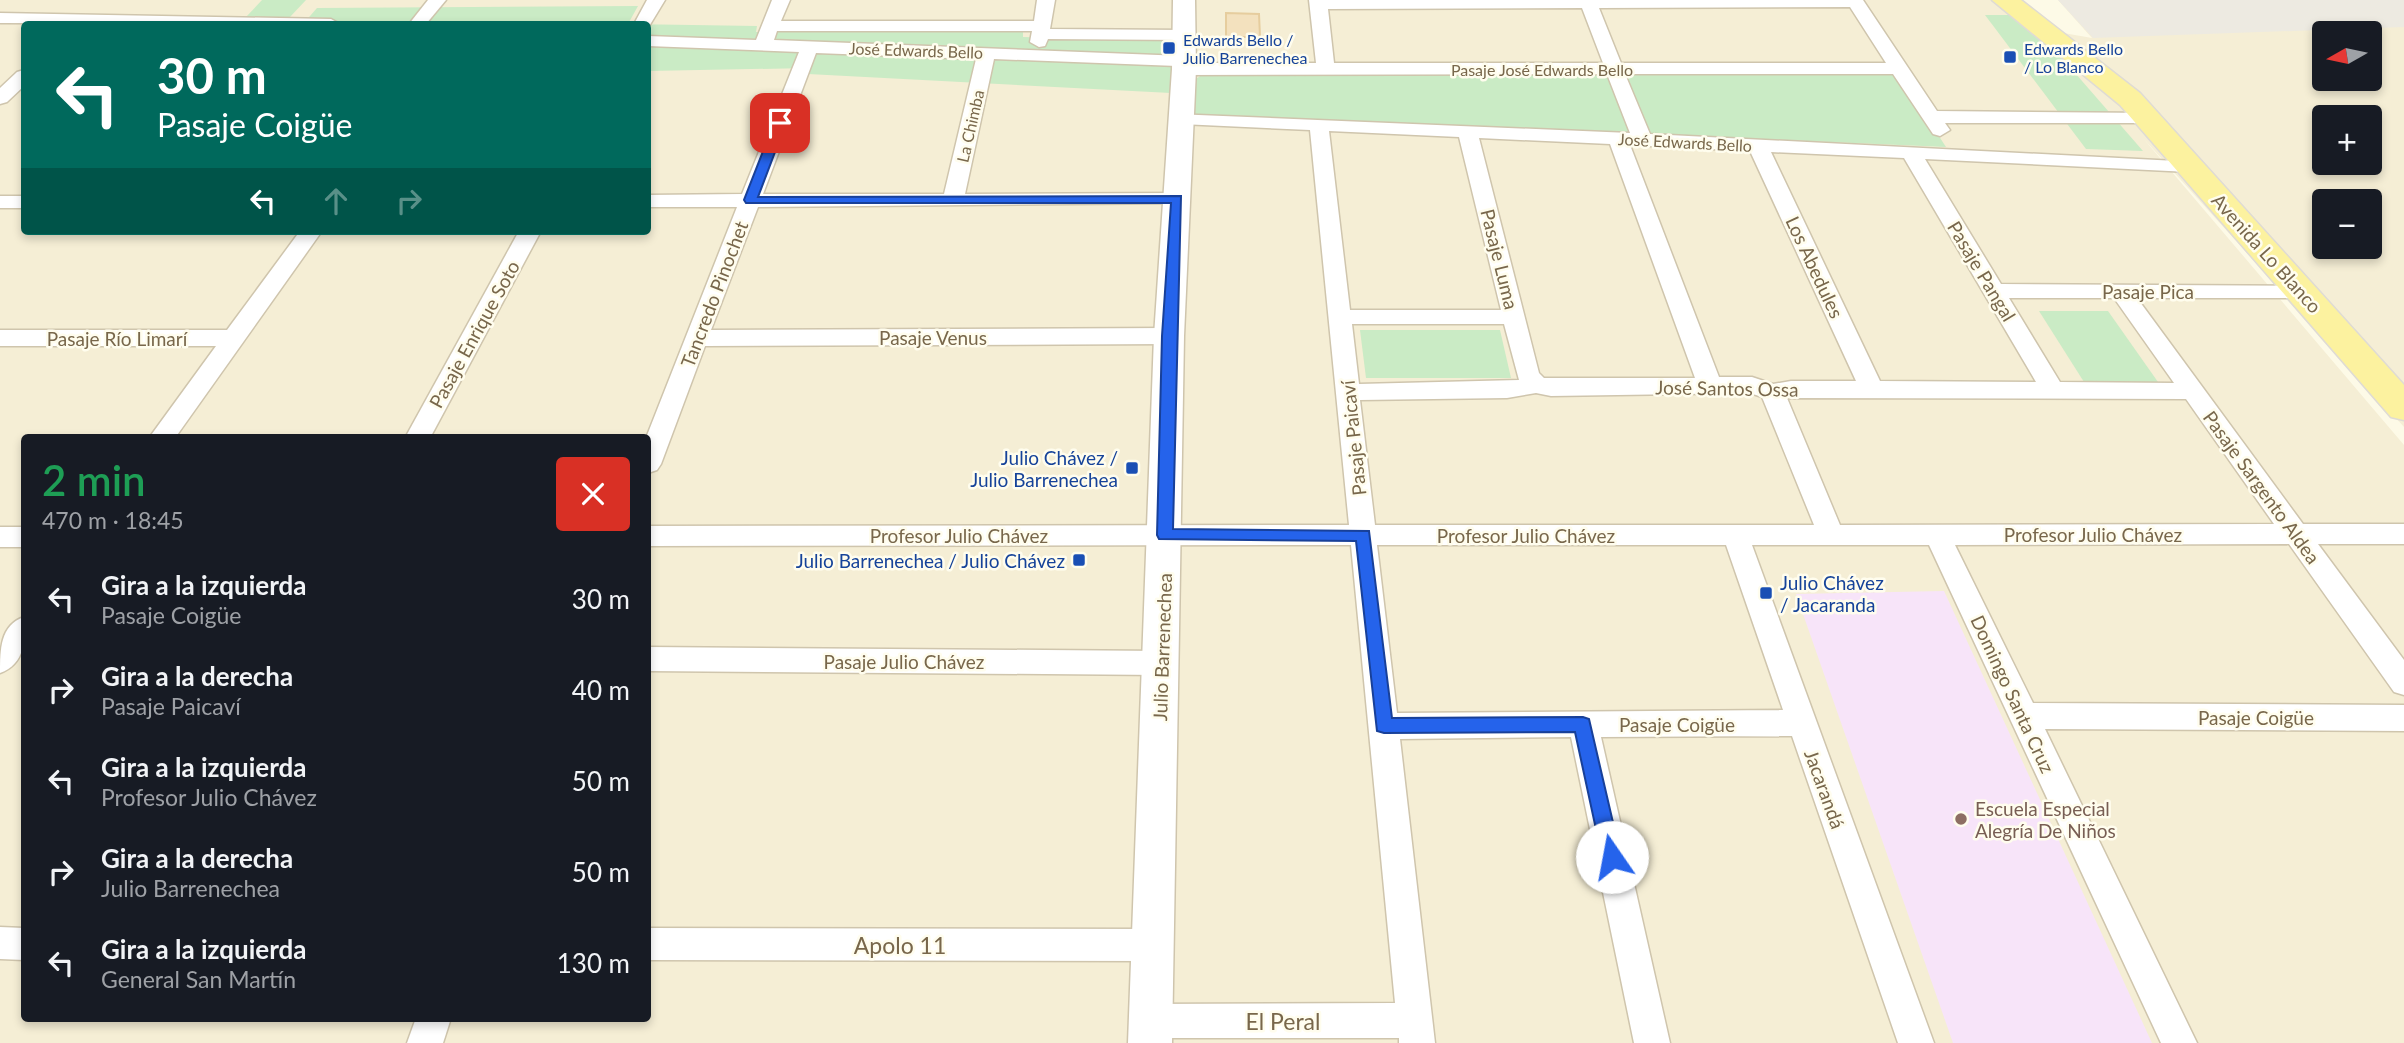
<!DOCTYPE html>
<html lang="es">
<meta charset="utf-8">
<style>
:root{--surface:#171b24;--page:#242831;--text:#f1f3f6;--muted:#9ea1a6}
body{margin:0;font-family:Lato,sans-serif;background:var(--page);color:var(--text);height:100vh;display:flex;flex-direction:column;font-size:26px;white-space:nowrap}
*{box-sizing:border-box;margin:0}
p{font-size:23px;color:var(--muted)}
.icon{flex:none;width:38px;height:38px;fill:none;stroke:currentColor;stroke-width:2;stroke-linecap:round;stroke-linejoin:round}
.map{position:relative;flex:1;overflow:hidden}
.drawer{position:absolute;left:21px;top:434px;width:630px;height:588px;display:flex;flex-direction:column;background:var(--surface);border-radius:7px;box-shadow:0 4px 10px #0003}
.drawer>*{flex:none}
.guide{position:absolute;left:21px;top:21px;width:630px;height:214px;border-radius:7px;box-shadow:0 4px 10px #0003;background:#00695c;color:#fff;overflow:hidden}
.needle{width:46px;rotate:261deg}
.controls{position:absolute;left:2312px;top:21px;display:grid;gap:14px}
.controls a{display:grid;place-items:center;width:70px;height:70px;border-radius:7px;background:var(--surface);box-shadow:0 4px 10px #0003;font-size:35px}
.pin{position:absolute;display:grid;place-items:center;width:60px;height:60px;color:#fff;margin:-30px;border-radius:14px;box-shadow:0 4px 10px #0006}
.me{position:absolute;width:77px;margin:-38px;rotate:348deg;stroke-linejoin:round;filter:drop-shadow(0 0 5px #0008)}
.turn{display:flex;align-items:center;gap:24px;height:147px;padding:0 21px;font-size:32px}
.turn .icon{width:91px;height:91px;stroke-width:2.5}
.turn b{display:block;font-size:49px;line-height:60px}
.lanes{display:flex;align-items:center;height:66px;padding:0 21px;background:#0003;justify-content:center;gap:35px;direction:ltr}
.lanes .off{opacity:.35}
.round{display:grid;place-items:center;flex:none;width:74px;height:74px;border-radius:7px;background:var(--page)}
.overview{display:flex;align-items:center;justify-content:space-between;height:119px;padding:0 21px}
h1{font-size:42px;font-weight:600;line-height:52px;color:#1e9e55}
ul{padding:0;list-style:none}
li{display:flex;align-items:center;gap:21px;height:91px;padding:0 21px}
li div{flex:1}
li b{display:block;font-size:26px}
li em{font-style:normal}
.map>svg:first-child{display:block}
.residential{fill:#f5eed5;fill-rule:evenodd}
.industrial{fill:#edeae1}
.education{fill:#f7e4f9}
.green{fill:#caebc5}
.building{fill:#f3e1be;stroke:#e6cd9e;stroke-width:2}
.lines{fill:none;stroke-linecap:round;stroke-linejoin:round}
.minor-casing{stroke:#cfc5ad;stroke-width:3}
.tertiary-casing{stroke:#cfc5ad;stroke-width:3}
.primary-casing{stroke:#dfdbd4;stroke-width:3}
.minor{fill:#fff;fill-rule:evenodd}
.tertiary{fill:#fff;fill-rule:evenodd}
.primary{fill:#fcf29f;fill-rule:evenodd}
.route{fill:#2563eb;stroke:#184099;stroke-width:2}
.transit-dot{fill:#1a4fb4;stroke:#fffdee;stroke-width:2.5}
.education-dot{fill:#8d6e63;stroke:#fffdee;stroke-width:2.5}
.labels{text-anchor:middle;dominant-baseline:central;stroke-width:5;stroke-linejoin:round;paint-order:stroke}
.far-transit-label{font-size:16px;fill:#164399;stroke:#fffdee;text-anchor:start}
.far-street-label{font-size:16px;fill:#78674b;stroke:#fffdee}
.street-label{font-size:19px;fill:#78674b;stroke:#fffdee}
.transit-label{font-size:19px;fill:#164399;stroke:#fffdee;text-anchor:end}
.education-label{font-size:19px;fill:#785e54;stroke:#fffdee;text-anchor:start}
.near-street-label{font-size:23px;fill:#78674b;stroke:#fffdee}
</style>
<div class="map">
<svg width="2404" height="1043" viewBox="0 0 2404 1043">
<rect width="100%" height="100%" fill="#fdfae7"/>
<path class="residential" d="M0,0H2004L2035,28L2092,38L2058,0H2404V427L2143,138L2404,445V1043H0ZM24,24H648V231H24ZM2324,33H2370V79H2324ZM2324,117H2370V163H2324ZM2324,201H2370V247H2324ZM24,438H648V1018H24Z"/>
<path class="industrial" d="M2058,0H2404V27L2093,38Z"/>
<path class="education" d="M1943,591H1944L2152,1043H1953L1796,594Z"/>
<g class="green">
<path d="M262,0H306L290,17H246Z"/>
<path d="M638,6L628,24L757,26L756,32L1023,31V37L1174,41L1171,93L808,74L809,68L648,71V24H303L317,8Z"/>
<path d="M1985,15H2015L2062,58L2143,151L2086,149Z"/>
<path d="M1895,69L1946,147L1193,115L1196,79L1203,74Z"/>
<path d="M2039,311H2108L2158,382H2084Z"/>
<path d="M1360,330H1500L1511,378H1366Z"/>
</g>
<path class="building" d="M1226,13L1259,14L1260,37H1226Z"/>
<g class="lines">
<g class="minor-casing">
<g id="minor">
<path d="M428,0H446L426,24H409Z"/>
<path d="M647,0H665L648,28V24H634Z"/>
<path d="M772,0H790L781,21H1034L1037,0H1055L1050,29L1185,30L1194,35L1185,40L1048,39L1045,46L1039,47L1030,42L1032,31H777L774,40L1184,56L1190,57L1191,63H1316L1309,0H1863L1937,111L2152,113L2155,117L2152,121L2145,123H1945L1950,130L1940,136L1933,134L1893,74H1625L1650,134L2196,162L2199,166L2196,170L2189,172L1925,159L2001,284L2310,286L2313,291L2310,296L2302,298H2137L2303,524H2404V544H2318L2404,660V695L2394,692L2289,544L1955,545L2033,703L2404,705V731L2045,729L2197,1043H2161L1929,545H1752L1934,1043H1898L1792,736L1601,737L1670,1043H1634L1571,737L1400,739L1435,1043H1399V1038H1151L1139,1033L1134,1021L1139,1009L1151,1004L1395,1003L1351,545L648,546V526L1349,525L1310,130L1181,124L1174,122L1171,118L1174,114L1630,133L1607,74L1184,75L1177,73L1175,69L1177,66L994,59L965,194L1177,193L1184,195L1187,199L1184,203L758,207L711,330L1169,328L1177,331L1181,336L1177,341L1169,344L705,346L661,464L657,470L648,473L646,438L737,207H648V195L742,194L799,52L648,46V36L756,40ZM1850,7L1886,63H1621L1599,8ZM1582,8L1603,63H1334L1328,9ZM816,53L976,59L944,194H763ZM1329,131L1459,137L1501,310H1350ZM1479,138L1610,144L1695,378H1544L1539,373ZM1630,145L1750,151L1856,381H1791L1773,384L1752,377H1719ZM1771,152L1904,158L2036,382L1880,381ZM2009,298H2114L2174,383L2060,382ZM1352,324H1504L1519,380L1359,384ZM1536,393L1551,396L1750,393L1762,397L1814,525H1375L1360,400L1507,398ZM1787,398L2186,399L2274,524L1840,525ZM1377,545H1726L1783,710L1397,713Z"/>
<path d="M0,13L331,19L340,24L0,23Z"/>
<path d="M24,70V86L7,102L0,104V88L17,72Z"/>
<rect x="0" y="196" width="24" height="12"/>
<path d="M300,231H322L175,438H149L216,346H0V330H227Z"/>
<path d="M519,231H541L430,438H405Z"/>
<rect x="0" y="527" width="24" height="20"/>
<path d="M24,617C26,639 25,664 0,673C0,650 0,625 24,617Z"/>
<path d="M648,647L1161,651L1171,655L1175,663L1171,671L1161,675L648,671Z"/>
<path d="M0,927L24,928V960L0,959Z"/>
<path d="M648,928L1153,929L1165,934L1170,945L1165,956L1153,961L648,960Z"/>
<path d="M416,1018H451L443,1043H407Z"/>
</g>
</g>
<g class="tertiary-casing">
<path id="tertiary" d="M1173,0H1195L1196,69L1184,336L1172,1043H1128L1154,336L1172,69Z"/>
</g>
<g class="primary-casing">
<path id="primary" d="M1992,0H2021L2140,93L2404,385V420L2391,417L2120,105Z"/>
</g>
<use href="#minor" class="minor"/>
<use href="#tertiary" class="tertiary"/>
<use href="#primary" class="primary"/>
</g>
<path class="route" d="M780,120L786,123L758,197L1181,196L1173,529L1369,531L1392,718L1583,717L1589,719L1621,857L1619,863L1612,866L1605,863L1602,857L1575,732L1384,733L1377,731L1356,541L1159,539L1157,535L1162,336L1171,203H746L744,200L774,123Z"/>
<g class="transit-dot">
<rect x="1162" y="41" width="14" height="14" rx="3.5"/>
<rect x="2003" y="50" width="14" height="14" rx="3.5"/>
<rect x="1125" y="461" width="14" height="14" rx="3.5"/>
<rect x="1072" y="553" width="14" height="14" rx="3.5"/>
<rect x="1759" y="586" width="14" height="14" rx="3.5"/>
</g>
<circle class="education-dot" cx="1961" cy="819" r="7"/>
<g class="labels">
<g class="far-transit-label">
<text x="1183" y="39">Edwards Bello /<tspan x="1183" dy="18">Julio Barrenechea</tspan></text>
<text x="2024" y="48">Edwards Bello<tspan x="2024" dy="18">/ Lo Blanco</tspan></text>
</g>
<g class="far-street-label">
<text transform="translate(916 50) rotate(2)">José Edwards Bello</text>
<text x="1542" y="69">Pasaje José Edwards Bello</text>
<text transform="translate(970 126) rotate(-77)">La Chimba</text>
<text transform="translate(1685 142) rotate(3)">José Edwards Bello</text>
</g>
<g class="street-label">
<text transform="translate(2267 253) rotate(48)">Avenida Lo Blanco</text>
<text transform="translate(1500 259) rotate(76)">Pasaje Luma</text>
<text transform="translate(1815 267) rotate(65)">Los Abedules</text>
<text transform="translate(1982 271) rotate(59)">Pasaje Pangal</text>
<text x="2148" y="291">Pasaje Pica</text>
<text transform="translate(714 294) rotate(-69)">Tancredo Pinochet</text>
<text transform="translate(474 334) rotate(-61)">Pasaje Enrique Soto</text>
<text x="933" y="337">Pasaje Venus</text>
<text x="117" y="338">Pasaje Río Limarí</text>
<text transform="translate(1727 388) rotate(1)">José Santos Ossa</text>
<text transform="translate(1353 438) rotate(-96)">Pasaje Paicaví</text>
<text transform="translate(2262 487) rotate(54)">Pasaje Sargento Aldea</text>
<text x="2093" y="534">Profesor Julio Chávez</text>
<text x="959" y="535">Profesor Julio Chávez</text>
<text x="1526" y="535">Profesor Julio Chávez</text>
<text transform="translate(1162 647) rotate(-88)">Julio Barrenechea</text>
<text x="904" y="661">Pasaje Julio Chávez</text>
<text transform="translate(2013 694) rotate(65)">Domingo Santa Cruz</text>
<text x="2256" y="717">Pasaje Coigüe</text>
<text x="1677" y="724">Pasaje Coigüe</text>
<text transform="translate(1825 789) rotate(70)">Jacarandá</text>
</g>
<g class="transit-label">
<text x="1118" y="457">Julio Chávez /<tspan x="1118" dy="22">Julio Barrenechea</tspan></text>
<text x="1065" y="560">Julio Barrenechea / Julio Chávez</text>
<text x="1780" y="582" text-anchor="start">Julio Chávez<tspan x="1780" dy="22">/ Jacaranda</tspan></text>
</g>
<g class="education-label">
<text x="1975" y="808">Escuela Especial<tspan x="1975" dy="22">Alegría De Niños</tspan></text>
</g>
<g class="near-street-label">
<text x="900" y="945">Apolo 11</text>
<text x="1283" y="1021">El Peral</text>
</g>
</g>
</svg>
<div class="controls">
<a><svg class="needle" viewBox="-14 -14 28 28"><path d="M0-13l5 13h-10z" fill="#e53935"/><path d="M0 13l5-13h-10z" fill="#9ea1a6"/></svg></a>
<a>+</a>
<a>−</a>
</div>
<div class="pin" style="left:780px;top:123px;background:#d93025"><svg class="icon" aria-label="arrive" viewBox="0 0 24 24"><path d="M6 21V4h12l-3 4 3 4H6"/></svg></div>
<svg class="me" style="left:1612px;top:857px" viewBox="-20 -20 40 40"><circle r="19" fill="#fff"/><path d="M0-13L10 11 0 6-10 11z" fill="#2563eb"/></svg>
<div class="guide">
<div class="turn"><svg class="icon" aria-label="left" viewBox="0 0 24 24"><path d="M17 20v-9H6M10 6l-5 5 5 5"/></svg><div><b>30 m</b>Pasaje Coigüe</div></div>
<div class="lanes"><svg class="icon" aria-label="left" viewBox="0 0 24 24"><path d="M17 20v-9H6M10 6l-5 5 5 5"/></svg><svg class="icon off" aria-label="ahead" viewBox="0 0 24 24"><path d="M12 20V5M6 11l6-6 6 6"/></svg><svg class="icon off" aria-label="right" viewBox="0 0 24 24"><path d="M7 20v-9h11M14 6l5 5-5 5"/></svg></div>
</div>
<section class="drawer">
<div class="overview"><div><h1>2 min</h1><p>470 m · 18:45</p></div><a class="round" style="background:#d93025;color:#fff"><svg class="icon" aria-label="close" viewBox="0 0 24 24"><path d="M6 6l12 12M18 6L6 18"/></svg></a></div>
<ul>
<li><svg class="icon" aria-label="left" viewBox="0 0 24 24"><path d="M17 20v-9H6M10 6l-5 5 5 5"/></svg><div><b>Gira a la izquierda</b><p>Pasaje Coigüe</p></div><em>30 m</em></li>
<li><svg class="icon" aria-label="right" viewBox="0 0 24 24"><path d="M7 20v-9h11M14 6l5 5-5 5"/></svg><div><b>Gira a la derecha</b><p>Pasaje Paicaví</p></div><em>40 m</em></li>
<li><svg class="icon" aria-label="left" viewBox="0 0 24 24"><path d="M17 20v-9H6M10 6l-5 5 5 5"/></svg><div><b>Gira a la izquierda</b><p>Profesor Julio Chávez</p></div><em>50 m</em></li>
<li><svg class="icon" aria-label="right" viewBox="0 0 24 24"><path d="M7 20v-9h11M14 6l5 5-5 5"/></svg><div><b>Gira a la derecha</b><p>Julio Barrenechea</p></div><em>50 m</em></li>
<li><svg class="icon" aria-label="left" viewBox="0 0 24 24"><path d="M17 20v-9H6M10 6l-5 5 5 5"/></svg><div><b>Gira a la izquierda</b><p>General San Martín</p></div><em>130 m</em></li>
</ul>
</section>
</div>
